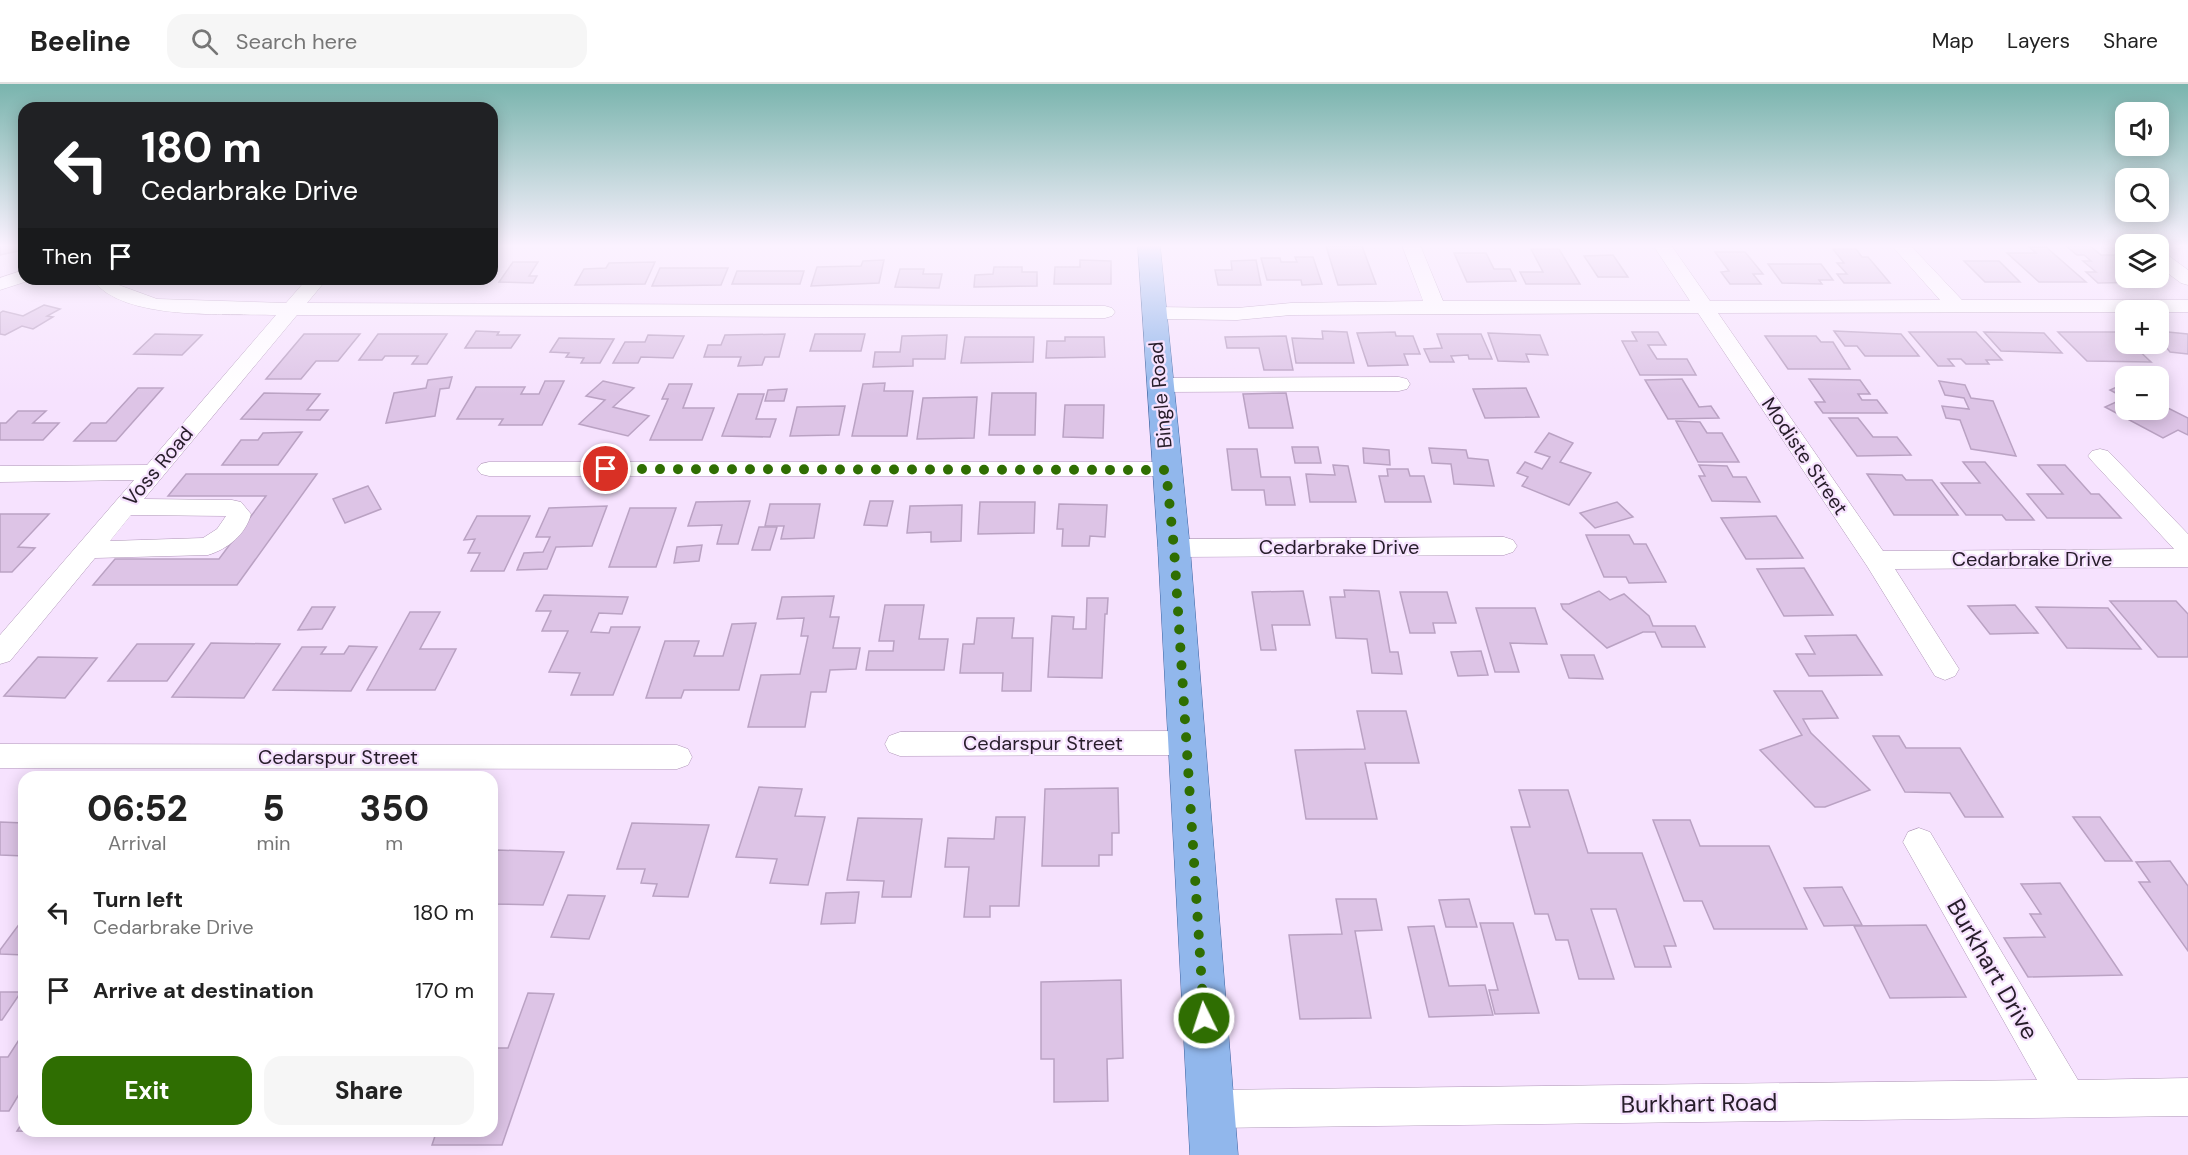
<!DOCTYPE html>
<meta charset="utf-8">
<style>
:root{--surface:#fff;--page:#f6f6f6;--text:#222;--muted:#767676;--line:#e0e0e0;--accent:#2f6e02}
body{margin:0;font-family:"DM Sans",sans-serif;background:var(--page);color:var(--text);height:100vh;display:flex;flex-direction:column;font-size:22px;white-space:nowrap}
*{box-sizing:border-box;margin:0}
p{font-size:20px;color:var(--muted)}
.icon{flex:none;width:33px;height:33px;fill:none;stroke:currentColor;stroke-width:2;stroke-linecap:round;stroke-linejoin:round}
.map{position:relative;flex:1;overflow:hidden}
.sheet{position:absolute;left:18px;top:687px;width:480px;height:366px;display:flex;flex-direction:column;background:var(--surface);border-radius:18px;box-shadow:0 3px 15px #0003}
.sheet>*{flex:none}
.guide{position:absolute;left:18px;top:18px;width:480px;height:183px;border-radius:18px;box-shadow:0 3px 15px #0003;background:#202124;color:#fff;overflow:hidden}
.controls{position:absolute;left:2115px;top:18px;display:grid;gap:12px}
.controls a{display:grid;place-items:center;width:54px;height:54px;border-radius:12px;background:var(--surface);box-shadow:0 3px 15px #0003;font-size:30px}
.pin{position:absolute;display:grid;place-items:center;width:51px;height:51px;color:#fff;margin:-26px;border:3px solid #fff;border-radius:50%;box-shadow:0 2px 6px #0007}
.me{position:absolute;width:66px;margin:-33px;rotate:356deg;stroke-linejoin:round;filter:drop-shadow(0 0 4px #0008)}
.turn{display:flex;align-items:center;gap:21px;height:126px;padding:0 24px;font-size:27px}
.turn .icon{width:78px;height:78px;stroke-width:2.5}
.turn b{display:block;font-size:42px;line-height:51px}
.then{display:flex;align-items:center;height:57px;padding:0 24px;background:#0003;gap:12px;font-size:22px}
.eta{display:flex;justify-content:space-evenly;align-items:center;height:102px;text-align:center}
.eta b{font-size:36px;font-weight:800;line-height:42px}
.action{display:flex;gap:12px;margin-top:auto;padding:12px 24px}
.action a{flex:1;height:69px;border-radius:18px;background:var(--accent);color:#fff;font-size:24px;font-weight:800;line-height:69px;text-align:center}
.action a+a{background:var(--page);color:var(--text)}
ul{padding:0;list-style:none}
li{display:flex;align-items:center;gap:18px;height:78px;padding:0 24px}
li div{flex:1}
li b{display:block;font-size:22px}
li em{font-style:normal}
header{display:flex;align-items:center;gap:36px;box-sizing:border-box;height:84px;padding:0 30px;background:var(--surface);border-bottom:2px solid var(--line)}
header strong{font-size:28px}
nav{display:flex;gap:33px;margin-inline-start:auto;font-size:21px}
.search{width:420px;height:54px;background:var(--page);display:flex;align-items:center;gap:15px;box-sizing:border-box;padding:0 21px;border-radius:18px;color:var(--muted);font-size:22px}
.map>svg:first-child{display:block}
.building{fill:#ddc4e6;stroke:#baa2c3;stroke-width:1.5}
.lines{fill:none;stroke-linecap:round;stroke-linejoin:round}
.minor-casing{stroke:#af96b7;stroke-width:1}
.major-casing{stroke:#3c62a0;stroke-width:1}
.minor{fill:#fff;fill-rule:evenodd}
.major{fill:#91b7ec;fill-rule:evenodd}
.route{stroke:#2f6e02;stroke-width:10;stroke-dasharray:0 18}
.labels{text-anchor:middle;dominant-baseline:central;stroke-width:4.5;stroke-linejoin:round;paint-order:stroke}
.street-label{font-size:20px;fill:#271d2a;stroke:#f6e2fe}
.near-street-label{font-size:24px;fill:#271d2a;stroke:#f6e2fe}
</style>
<header>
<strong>Beeline</strong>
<div class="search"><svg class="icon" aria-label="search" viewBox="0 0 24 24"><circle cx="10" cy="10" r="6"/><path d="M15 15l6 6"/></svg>Search here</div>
<nav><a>Map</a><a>Layers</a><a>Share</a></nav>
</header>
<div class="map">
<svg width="2188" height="1071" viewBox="0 0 2188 1071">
<rect width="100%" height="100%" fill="#f6e2fe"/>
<g class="building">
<path d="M0,161H22L23,166L0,171Z"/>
<path d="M2065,161H2089L2101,171H2115L2126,179V194H2142L2148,198L2098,199L2086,188H2096L2083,177H2091L2084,171H2077Z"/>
<path d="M1326,162H1362L1376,200L1338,201Z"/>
<path d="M2029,163H2046L2086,198H2039L2007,169H2036Z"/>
<path d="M1531,165H1559L1580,200H1526L1520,188H1543Z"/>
<path d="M1833,165H1856L1862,173H1868L1890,199H1844L1837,190H1847L1837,179H1844Z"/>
<path d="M1715,168H1745L1763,190H1753L1761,200H1730L1721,188L1729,187Z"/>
<path d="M1454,169H1486L1494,185H1510L1516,197L1467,198Z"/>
<path d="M1613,171L1628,193H1598L1584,172Z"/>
<path d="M1295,173H1313L1322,200L1302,201L1301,196H1267L1261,174H1280L1281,178H1297Z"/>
<path d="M884,176L879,199L811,202L817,183L861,182L863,177Z"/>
<path d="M1080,176L1111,177V200H1054L1055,183H1080Z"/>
<path d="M1256,176L1261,201H1218L1215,186H1232L1231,177Z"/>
<path d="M1964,177H1999L2020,198H1985Z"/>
<path d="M513,178H538L529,192H537L533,199L499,198Z"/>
<path d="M655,178L645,200L575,201L584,185L606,184L609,179Z"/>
<path d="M1768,180H1821L1833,196H1819L1822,200L1782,199Z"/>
<path d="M994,183H1022V188H1037V202L974,203L975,191L993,190Z"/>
<path d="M660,184H728L721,201L652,202Z"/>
<path d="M900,185H924L923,190H942L939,204L895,203Z"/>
<path d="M737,187H804L800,200H732Z"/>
<path d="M372,195H402L398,200H368Z"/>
<path d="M428,195H479L475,199L425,198Z"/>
<path d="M44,221L60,225L47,232L53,233L33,245L22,242L5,251L0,250V229L3,227L23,232Z"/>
<path d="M476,247L499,248L497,251H520L511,264H465Z"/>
<path d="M1322,247L1347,248L1354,279H1296L1292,254L1323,255Z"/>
<path d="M1834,247L1901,250L1919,272H1865L1857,262H1845Z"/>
<path d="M2158,247L2188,250V270L2170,268L2166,263L2151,261L2150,260H2158Z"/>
<path d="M1395,248L1396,252H1413L1420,270H1404L1408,281L1368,282L1357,249Z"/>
<path d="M1632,248H1658L1666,261H1648L1657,275H1687L1696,291H1640L1622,257H1637Z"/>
<path d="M1909,248H1976L2002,276H1986L1989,280H1966L1961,275H1948L1954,282H1938Z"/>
<path d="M1984,248L2044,249L2062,269L2001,267Z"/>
<path d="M2058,248H2120L2126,254V260H2132L2151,278L2087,277Z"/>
<path d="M1488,249L1540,251L1548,271L1526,270L1529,278L1498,277Z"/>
<path d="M155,250L202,251L182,271L134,270Z"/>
<path d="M304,250H360L338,277H316L301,295H266Z"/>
<path d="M378,250H447L427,280H412L418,272H385L382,276H359Z"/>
<path d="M785,250L779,273H765L762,281L738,282L741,273H704L708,261H721L725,251Z"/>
<path d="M815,250H865L861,267H810Z"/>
<path d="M1437,250H1481L1492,275H1469L1468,271L1451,272L1454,278H1430L1424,265L1442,264Z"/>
<path d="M648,251L684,252L673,274L641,273L638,279H613L625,258H645Z"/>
<path d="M947,251L945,275H913V282L873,283L875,268H900L902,252Z"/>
<path d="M1286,252L1293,286H1264L1259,264H1227L1225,253Z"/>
<path d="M1765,252H1816L1821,258H1833L1850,285H1788Z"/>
<path d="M965,253H1034L1033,278L961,279Z"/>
<path d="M1065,253H1104L1105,273L1046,274L1047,257H1065Z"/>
<path d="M559,254L614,255L600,279H581L584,274L566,273L569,269L550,268Z"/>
<path d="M452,293L449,304L440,305L435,332L386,339L394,309L426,304L428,296Z"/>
<path d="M1682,295L1699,323L1711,322L1719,334L1668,335L1645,296Z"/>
<path d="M1809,295L1860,296L1870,310H1858L1862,316H1877L1887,329H1823L1815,318H1825Z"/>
<path d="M545,297H564L542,341H499L503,335H457L476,303H525L521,310H539Z"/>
<path d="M603,297L634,304L613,323L649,332L628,352L579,340L605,316L586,312Z"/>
<path d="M1939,297L1965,301L1971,314L1993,317L2016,372L1971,365L1960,336L1946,334L1942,322L1969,325L1964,314L1945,311Z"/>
<path d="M885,299L884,307H913L907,352H852L863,300Z"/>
<path d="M669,300H692L683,324H714L702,356H650L668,315H662Z"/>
<path d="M2123,300L2126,302V326H2158V319L2188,334V351L2178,346L2163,354L2105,323L2125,314L2110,306Z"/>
<path d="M138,304H163L116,357H74L91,339H106Z"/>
<path d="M1526,304L1539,333L1485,334L1473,305Z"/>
<path d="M787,305L784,317H765L768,306Z"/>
<path d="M264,309L320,310L307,326H328L320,336L241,335Z"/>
<path d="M992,309H1036L1035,351H989Z"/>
<path d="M1286,309L1293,344H1249L1243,310Z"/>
<path d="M738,310H764L756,335H776L770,353L722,352Z"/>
<path d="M977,313L974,354L917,355L923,314Z"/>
<path d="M1065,321H1104L1103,354L1063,353Z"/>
<path d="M845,322L839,351L790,352L797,323Z"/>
<path d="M18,327H46L33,339H59L43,356H0V339H6Z"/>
<path d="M1829,334H1858L1873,353H1897L1911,371L1857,372Z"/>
<path d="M1676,337L1700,338L1707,349H1722L1739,378H1698Z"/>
<path d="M302,348L278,381H222L241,356H258L263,349Z"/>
<path d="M1549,349L1573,359L1560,378L1591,389L1569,421L1522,402L1528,393L1517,389L1525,378L1542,385L1550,373L1535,368Z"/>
<path d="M1292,363H1318L1321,379H1295Z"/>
<path d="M1363,364L1389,366L1390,381L1364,379Z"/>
<path d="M1429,364L1466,366L1468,374L1488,376L1494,402L1454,400L1451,380L1432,379Z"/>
<path d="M1227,365H1257L1261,393H1290L1295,421H1266L1264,406H1232Z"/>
<path d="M1963,378H1985L2034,436H2006L2002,431H1966L1941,399H1980Z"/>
<path d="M1333,381L1348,382L1356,418H1310L1306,390L1335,391Z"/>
<path d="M1699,381L1727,382L1733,393H1746L1760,418L1712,417L1699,392H1705Z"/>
<path d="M2038,381H2065L2091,410H2099L2121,434H2047L2027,410H2063Z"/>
<path d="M1387,385H1408L1410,392H1424L1431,418H1385L1379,392H1388Z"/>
<path d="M186,390H317L237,501H93L115,475H219L266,412H168Z"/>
<path d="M1867,390L1902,391L1906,396H1932L1958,431H1894Z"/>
<path d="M368,402L381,425L345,439L333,415Z"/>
<path d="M750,417L738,460H717L722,441L688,442L696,418Z"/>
<path d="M870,417H893L887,442L864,441Z"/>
<path d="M980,418H1035L1034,449L978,450Z"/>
<path d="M1617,418L1633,433L1595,444L1580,429Z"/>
<path d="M770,420H820L814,454L781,455L784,442H765Z"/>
<path d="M1059,420L1107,421L1105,453L1090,452L1089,462H1062L1063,445H1057Z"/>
<path d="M962,421L961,457L931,458V448L907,449L910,422Z"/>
<path d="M607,422L592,462L556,463L547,485L517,486L524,469L543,468L550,453H536L549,424Z"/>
<path d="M630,424H676L656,483H609Z"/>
<path d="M0,430H49L18,463L35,464L12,488H0Z"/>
<path d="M477,432H530L504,487H471L480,469H468L475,455L464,456Z"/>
<path d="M1776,432L1803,474L1746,475L1721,434Z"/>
<path d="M759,443H777L770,466H752Z"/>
<path d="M1586,451H1629L1634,460H1646L1666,498L1629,499L1626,493H1604Z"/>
<path d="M702,461L699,477L674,479L677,463Z"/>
<path d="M1804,484L1833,531L1784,532L1757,485Z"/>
<path d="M1344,506L1379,507L1390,568H1398L1402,590L1372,589L1367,555L1336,554L1330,513H1345Z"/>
<path d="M1303,507L1310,541H1272L1276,566H1261L1252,508Z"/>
<path d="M1599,507L1610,516L1624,510L1649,532L1653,542H1695L1705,563H1662L1655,548H1643L1607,564L1563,525L1561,520H1569Z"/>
<path d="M1400,508H1447L1456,539H1433L1435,549H1410Z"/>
<path d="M544,511L628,513L622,530L599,529L591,548L609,549L611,543H640L613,611H571L580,589L549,588L568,547H542L551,527H536Z"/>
<path d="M834,512L830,533H839L833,564H860L856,585L830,586L826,608H811L805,643H748L761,591L800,590L808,552H801L804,534L777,535L782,513Z"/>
<path d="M1087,514H1108L1107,530H1105L1102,594L1048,593L1052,532L1074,533L1073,545H1086Z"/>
<path d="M2110,517H2176L2188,530V573H2158Z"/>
<path d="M885,521H924L919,555H948L944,586H866L869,567H893L894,557H879Z"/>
<path d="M2015,521L2038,549L1990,550L1968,522Z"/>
<path d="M312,523H335L322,545L298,546Z"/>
<path d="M2036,523L2108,524L2141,565L2067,564Z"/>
<path d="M1476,524H1535L1547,560L1510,559L1519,588H1495Z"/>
<path d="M410,528H440L420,565H456L435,606H367Z"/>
<path d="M977,534H1014L1012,554H1033L1031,607H1002L1003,589H960L963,560H974Z"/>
<path d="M756,539L739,606H684L681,614H646L665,557H699L694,572H723L732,540Z"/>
<path d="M1856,551L1882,591L1809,592L1796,570H1815L1805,552Z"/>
<path d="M211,559L280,560L244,614L172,613Z"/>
<path d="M137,560H194L167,597H108Z"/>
<path d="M349,562L377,563L351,607L273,606L302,563H326L321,570H344Z"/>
<path d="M1481,567L1488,591L1458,592L1451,568Z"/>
<path d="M1561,571H1594L1603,595L1569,594Z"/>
<path d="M38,573L97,574L65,614L4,612Z"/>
<path d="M1774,607H1822L1838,634L1803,635L1811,649L1870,706L1825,723H1815L1785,692L1760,666L1802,651Z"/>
<path d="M1357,627H1406L1419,679H1365L1377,735H1306L1295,666L1365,665Z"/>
<path d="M1873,652H1899L1906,664H1960L2003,733H1965L1950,709L1905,708Z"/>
<path d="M759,703L802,705L795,732L825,733L808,801L770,799L777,775L736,773Z"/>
<path d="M1118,704L1119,749H1112V771H1099V782H1042L1045,705Z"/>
<path d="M1519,706H1568L1588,769H1642L1676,862H1664L1671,883H1635L1616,825H1591L1614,895H1579L1568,856H1556L1548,830H1535L1511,743H1530Z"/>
<path d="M996,733H1025L1019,822H990V833H964L969,783H945L948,754L994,755Z"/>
<path d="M2073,733H2100L2132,777H2105Z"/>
<path d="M858,734L922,735L911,813H882L884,797L847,796Z"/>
<path d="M1653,736H1690L1700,762H1769L1807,845H1714L1702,817H1684Z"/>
<path d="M0,738L24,739V772L0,771Z"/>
<path d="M632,739L709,741L688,813L653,812L657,800L641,799L645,785H617Z"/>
<path d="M497,766L564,768L543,821L492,820V777Z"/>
<path d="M2170,777L2188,802V867L2139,798H2150L2136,778Z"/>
<path d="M2060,799L2122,891L2028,893L2004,854L2045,853L2030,830H2041L2021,800Z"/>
<path d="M1842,803L1862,841L1824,842L1804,804Z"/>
<path d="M859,808L855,839L821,840L826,809Z"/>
<path d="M568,811L605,812L589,855L551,853Z"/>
<path d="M1336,815H1376L1382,846L1355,847L1371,934L1300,935L1289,851L1342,850Z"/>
<path d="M1469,815L1477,843H1446L1439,816Z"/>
<path d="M20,839L24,840V871L0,870V866Z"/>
<path d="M1480,839H1513L1539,929L1495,930L1489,906H1498Z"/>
<path d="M1926,841L1966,913L1890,914L1854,842Z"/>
<path d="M1434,842L1449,902L1485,901L1493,931L1429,933L1408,843Z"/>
<path d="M1121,896L1123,974L1107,975L1108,1017L1054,1018V975H1041V898Z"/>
<path d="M0,908H21L2,936H0Z"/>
<path d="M528,909L554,910L502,1061H432L435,1052H401L402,1047H492V964H508Z"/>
<path d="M24,948V1002L9,1027H0V973H8Z"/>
<path d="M24,1036V1047H123L122,1049L17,1047Z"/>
</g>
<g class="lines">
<g class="minor-casing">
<g id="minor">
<path d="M1402,161H1420L1443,217H1690L1653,161H1671L1710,217L1940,216L1891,161H1910L1962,216H2188V228L1718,229L1883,467L2174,465L2092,377L2088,372L2092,367L2100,365L2108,367L2188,450V483L1895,485L1959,585L1955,592L1945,596L1935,592L1867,482L1698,229L1291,231L1237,236L1153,235L1146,233L1143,229L1146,225L1153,223L1237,224L1291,219L1423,217Z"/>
<path d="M2158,167L2165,169L2188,186V201L2181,199L2158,182Z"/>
<path d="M24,186V195L31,196L0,206V194Z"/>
<path d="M92,195H112L116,200L157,215L286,219L307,195H327L307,219L1105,222L1112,224L1115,228L1112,232L1105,234L297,231L144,415L232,416L241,418L251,430C246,450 228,465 208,471L95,474L10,577L0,580V551L134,396L0,398V382L147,381L276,231C227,229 122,238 92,195ZM131,431L226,432L217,445L203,454L110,457Z"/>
<path d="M1399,293L1407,295L1410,300L1407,305L1399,307L1159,308L1151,306L1148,301L1151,296L1159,294Z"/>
<path d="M489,378H1166L1174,380L1178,385L1174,390L1166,392H489L481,390L477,385L481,380Z"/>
<path d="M1504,453L1513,456L1517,462L1513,468L1504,471L1174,473L1165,470L1161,464L1165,458L1174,455Z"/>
<path d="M1186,647L1197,651L1201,659L1197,667L1186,671L900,672L889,668L885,660L889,652L900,648Z"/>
<path d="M0,660L677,661L688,665L692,673L688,681L677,685L0,684Z"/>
<path d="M1919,744L1930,748L2078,996L2188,994V1032L1211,1044L1198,1038L1192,1025L1198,1012L1211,1006L2037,996L1903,758L1908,748Z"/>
</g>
</g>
<g class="major-casing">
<path id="major" d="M1138,161H1160L1190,464L1238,1071H1190L1158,464Z"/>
</g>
<use href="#minor" class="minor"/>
<use href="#major" class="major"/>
</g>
<linearGradient id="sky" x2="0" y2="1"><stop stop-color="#79b4ad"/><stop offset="0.52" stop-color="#fbf2ff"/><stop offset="1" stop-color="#fbf2ff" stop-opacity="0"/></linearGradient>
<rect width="2188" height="311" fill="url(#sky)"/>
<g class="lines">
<path class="route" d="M606,385L1166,386L1174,464L1204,934"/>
</g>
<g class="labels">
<g class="street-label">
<text transform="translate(1160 311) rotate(-95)">Bingle Road</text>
<text transform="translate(1805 372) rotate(56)">Modiste Street</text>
<text transform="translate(158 382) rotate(-50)">Voss Road</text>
<text x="1339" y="463">Cedarbrake Drive</text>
<text x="2032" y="475">Cedarbrake Drive</text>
<text x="1043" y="659">Cedarspur Street</text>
<text x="338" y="673">Cedarspur Street</text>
</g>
<g class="near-street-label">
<text transform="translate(1993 885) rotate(60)">Burkhart Drive</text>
<text transform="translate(1699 1019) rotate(-1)">Burkhart Road</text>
</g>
</g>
</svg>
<div class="controls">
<a><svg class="icon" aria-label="sound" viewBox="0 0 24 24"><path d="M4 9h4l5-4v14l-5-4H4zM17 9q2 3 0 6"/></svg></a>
<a><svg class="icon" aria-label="search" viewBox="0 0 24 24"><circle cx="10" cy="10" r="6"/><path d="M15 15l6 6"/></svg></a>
<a><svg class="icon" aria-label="layers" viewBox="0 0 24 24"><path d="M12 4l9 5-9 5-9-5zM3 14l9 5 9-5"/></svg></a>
<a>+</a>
<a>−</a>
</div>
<div class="pin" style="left:606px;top:385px;background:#d93025"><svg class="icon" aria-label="arrive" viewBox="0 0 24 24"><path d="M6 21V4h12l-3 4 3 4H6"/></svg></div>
<svg class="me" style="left:1204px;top:934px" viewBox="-20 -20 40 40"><circle r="17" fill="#2f6e02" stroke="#fff" stroke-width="3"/><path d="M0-11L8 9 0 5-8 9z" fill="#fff"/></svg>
<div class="guide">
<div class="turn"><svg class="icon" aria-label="left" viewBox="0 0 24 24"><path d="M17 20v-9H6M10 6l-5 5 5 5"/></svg><div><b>180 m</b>Cedarbrake Drive</div></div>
<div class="then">Then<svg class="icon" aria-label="arrive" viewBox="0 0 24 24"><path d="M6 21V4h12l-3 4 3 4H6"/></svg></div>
</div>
<section class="sheet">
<div class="eta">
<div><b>06:52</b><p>Arrival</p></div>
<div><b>5</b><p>min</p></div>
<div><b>350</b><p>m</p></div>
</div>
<ul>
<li><svg class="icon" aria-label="left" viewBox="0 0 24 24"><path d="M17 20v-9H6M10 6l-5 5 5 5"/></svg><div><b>Turn left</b><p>Cedarbrake Drive</p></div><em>180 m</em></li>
<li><svg class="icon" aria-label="arrive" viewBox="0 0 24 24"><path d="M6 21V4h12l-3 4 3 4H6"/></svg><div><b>Arrive at destination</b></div><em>170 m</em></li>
</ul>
<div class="action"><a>Exit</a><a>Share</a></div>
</section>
</div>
